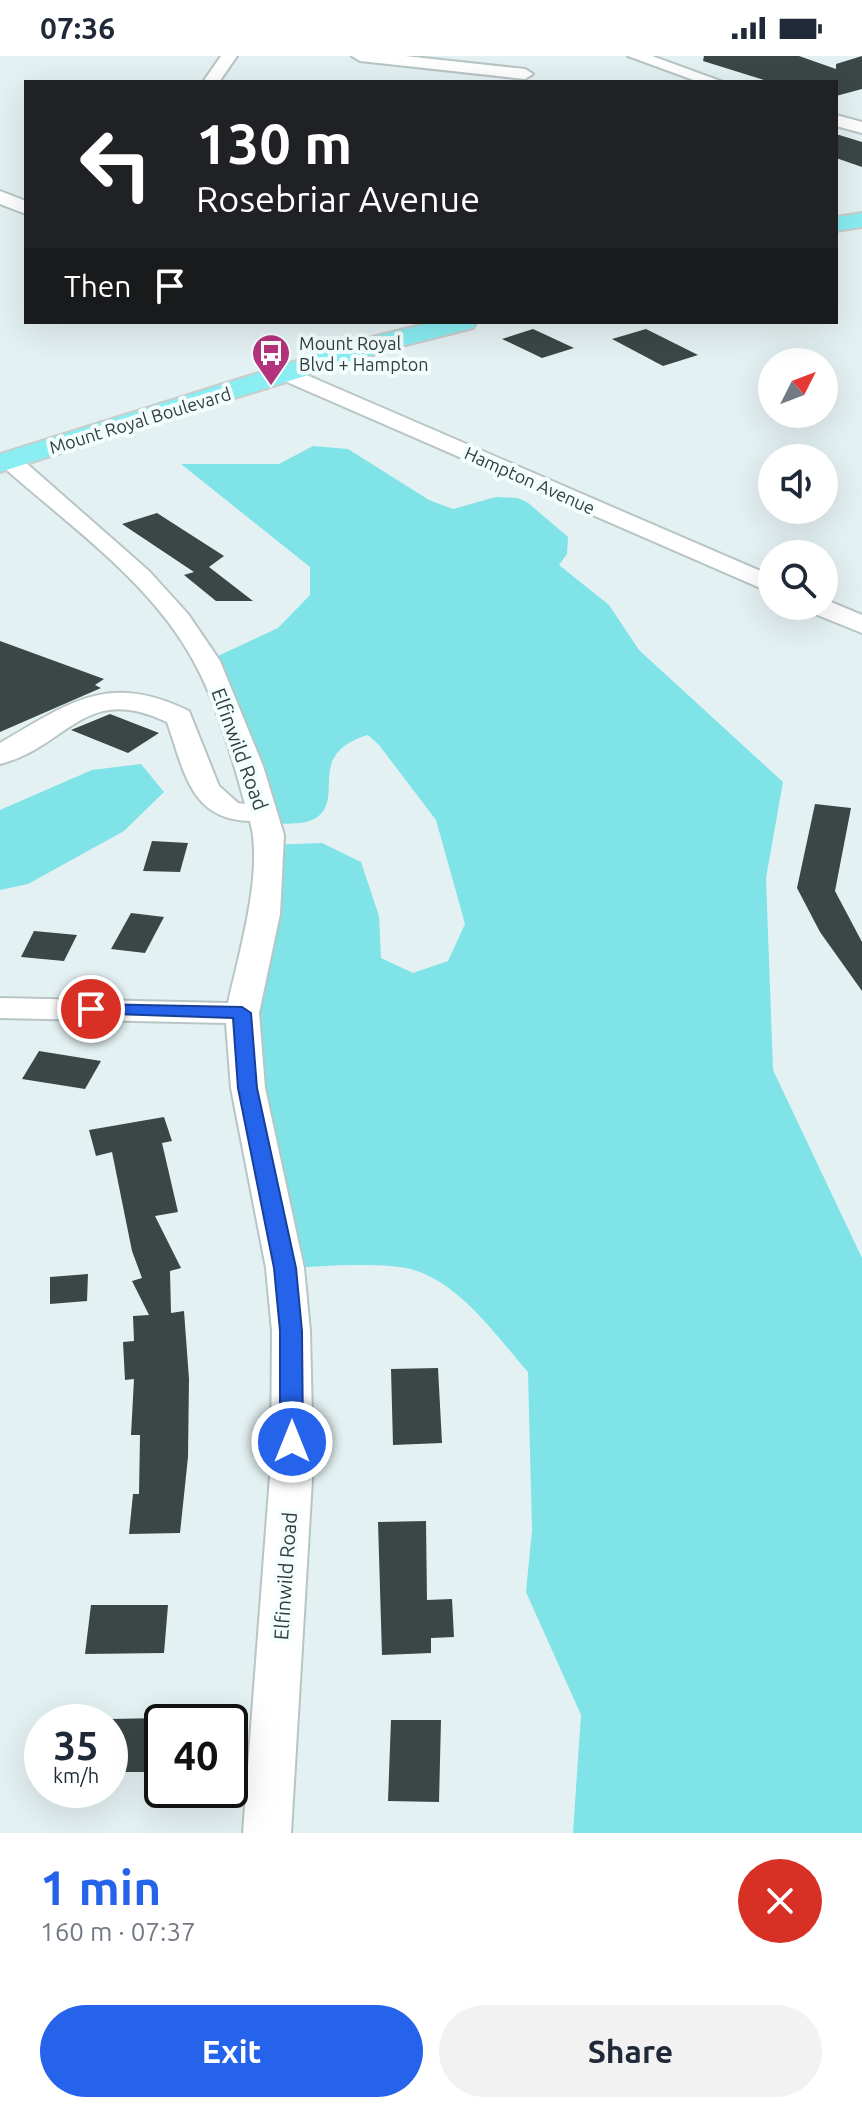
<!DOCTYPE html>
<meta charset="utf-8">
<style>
:root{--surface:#fff;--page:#f2f2f3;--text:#1f2937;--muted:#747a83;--accent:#2563eb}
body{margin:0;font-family:Ubuntu,sans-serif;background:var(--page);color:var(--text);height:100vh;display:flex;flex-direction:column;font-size:30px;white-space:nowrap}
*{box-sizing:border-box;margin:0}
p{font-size:26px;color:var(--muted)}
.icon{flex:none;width:44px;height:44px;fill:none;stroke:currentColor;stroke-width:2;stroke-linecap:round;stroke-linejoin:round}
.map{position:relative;height:1777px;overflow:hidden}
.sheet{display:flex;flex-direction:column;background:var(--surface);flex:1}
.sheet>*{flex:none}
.banner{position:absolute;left:24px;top:24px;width:814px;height:244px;border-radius:0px;box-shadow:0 8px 32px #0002;background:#202124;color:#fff;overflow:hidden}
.needle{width:52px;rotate:48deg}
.fabs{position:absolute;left:758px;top:292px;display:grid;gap:16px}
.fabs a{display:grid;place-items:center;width:80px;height:80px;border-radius:50%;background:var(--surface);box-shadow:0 8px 32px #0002;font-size:40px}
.speed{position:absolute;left:24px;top:1648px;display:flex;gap:16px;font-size:40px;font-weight:700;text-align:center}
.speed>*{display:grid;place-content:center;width:104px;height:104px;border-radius:50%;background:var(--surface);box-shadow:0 8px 32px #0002;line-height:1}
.speed small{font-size:20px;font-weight:400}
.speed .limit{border:4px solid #111;border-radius:12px;background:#fff;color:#111}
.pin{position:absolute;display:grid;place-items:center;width:68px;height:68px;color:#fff;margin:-34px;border:4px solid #fff;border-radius:50%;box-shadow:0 2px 8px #0007}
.me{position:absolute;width:88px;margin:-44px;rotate:0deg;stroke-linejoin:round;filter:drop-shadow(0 0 6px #0008)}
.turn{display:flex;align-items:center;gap:28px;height:168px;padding:0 40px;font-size:36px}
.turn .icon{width:104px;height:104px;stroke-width:2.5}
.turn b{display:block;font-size:56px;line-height:68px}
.then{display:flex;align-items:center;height:76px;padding:0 40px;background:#0003;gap:16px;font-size:30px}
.round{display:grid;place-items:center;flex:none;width:84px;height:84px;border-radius:42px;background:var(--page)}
.overview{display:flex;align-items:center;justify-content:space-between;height:136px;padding:0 40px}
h1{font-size:48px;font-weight:700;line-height:60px;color:var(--accent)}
.cta{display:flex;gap:16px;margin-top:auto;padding:16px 40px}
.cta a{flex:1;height:92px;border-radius:48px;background:var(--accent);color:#fff;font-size:32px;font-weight:700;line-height:92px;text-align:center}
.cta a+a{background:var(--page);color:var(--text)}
.status{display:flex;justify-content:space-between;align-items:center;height:56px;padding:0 40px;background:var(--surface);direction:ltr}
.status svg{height:22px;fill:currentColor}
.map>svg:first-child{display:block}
.green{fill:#7fe3e8}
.building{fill:#3b4647}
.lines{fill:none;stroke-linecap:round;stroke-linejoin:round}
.minor-casing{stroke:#b8c5c5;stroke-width:4}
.major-casing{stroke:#cbcccc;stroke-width:4}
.minor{fill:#fff;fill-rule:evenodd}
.major{fill:#89edf2;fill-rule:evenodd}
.route{fill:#2563eb;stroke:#184099;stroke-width:2}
.labels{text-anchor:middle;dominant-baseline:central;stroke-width:8;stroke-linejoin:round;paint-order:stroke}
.far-poi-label{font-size:18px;fill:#373c3c;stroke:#f3fefe;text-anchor:start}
.far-street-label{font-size:18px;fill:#373c3c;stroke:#f3fefe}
.street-label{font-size:20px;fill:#373c3c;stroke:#f3fefe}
</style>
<div class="status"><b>07:36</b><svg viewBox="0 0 49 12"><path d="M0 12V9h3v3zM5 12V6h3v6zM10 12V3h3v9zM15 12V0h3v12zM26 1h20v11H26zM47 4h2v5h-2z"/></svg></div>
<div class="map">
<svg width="862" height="1777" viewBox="0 0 862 1777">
<rect width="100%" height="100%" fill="#e4f1f2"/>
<g class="green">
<path d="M313,390L348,393L429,444L453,453L496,441L517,442L527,446L568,481L567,498L559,509L609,549L639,594L783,726L766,822L773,1014L862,1202V1777H573L581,1659L526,1536L532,1474L528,1316C496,1280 462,1229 414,1214C381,1205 320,1211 285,1212L248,1032L268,789L322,787L361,806L379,860L381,902L413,917L448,905L465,868L436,764L379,689L368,679C304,698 346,742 316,762C303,770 281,767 266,768L207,605L278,572L310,539V511L181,408H279Z"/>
<path d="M141,708L164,736L124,775L28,828L0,834V754L92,714Z"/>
</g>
<g class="building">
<path d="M704,0H799L836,13V8L862,0V33L836,40V26H770L703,5Z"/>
<path d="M836,78L862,86V111L836,102Z"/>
<path d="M533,273L574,292L542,302L502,283Z"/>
<path d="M646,273L698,299L663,310L612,283Z"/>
<path d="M157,457L224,500L209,511L253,545H216L184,519L194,516L122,468Z"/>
<path d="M0,585L104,623L95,629L101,632L0,676Z"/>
<path d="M110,658L159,677L128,697L71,674Z"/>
<path d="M815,748L851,752L835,835L862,886V935L820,876L797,832Z"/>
<path d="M152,785L188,787L180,816L143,815Z"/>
<path d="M131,857L164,861L145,897L111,893Z"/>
<path d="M34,875L77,879L64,905L21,901Z"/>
<path d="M39,995L101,1005L85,1033L22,1023Z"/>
<path d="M164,1061L172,1085L162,1087L178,1156L155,1160L181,1212L170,1215L171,1257L184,1255L189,1323L188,1401L180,1477L129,1478L133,1438H139L140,1379H131L134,1323L125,1324L123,1286L134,1285L133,1260L149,1259L132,1225L142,1222L132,1195L112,1096L96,1100L89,1074Z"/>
<path d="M88,1218L87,1245L50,1248V1221Z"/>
<path d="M438,1312L442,1387L393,1389L391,1313Z"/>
<path d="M426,1465L427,1544L452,1543L454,1581L431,1582V1597L382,1599L378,1466Z"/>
<path d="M91,1549H168L164,1597L85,1598Z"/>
<path d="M162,1662L157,1716H110V1663Z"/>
<path d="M391,1664H441L439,1746L388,1745Z"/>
</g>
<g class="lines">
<g class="minor-casing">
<g id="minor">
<path d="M221,0H237L219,26H203Z"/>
<path d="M352,0H405L525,13L533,18L525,23L360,5Z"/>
<path d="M628,0H652L723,26H699Z"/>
<path d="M836,59L862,66V77L836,70Z"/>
<path d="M0,135L26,145V158L0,148Z"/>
<path d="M288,311L772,520V537L280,323L277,318Z"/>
<path d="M9,397L17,399L149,515L188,558L220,605L263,710L284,779L280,858L259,957L265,1032L304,1212L310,1275L313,1407L291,1777H243L271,1407L272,1275L266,1212L231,1032L226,967L0,962V942L228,947C239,897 264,814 250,765C190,764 184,714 167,666C84,626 68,691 0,708V687C71,646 108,616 189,655L219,730L238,747L245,748C232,701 217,647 193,604C150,525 67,468 1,409V399Z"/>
<path d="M824,543L862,559V577L810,556L806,550H824Z"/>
</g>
</g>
<g class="major-casing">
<g id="major">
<path d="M862,157V171L836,175V161Z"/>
<path d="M433,266H477L473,272L394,292L0,416V398L376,280Z"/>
</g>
</g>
<use href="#minor" class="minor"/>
<use href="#major" class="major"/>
</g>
<path class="route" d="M91,948L242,951L251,957L257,1032L296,1212L302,1275L303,1386L300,1392H283L280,1386V1275L274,1212L238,1032L233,962L84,957L81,953Z"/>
<defs>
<g id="bus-pin" transform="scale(2)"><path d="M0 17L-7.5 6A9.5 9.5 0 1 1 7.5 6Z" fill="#b4337d" stroke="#f3fefe"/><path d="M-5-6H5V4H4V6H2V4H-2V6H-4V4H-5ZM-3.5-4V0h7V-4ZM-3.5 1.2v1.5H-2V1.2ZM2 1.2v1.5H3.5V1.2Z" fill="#fff"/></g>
</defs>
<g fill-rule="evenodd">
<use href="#bus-pin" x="271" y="297"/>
</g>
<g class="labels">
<g class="far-poi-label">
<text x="299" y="287">Mount Royal<tspan x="299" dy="21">Blvd + Hampton</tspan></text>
</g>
<g class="far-street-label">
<text transform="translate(140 364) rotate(-17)">Mount Royal Boulevard</text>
<text transform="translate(530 424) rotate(24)">Hampton Avenue</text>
</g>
<g class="street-label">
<text transform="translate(240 693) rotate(70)">Elfinwild Road</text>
<text transform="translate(285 1520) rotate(-86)">Elfinwild Road</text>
</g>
</g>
</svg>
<div class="fabs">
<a><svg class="needle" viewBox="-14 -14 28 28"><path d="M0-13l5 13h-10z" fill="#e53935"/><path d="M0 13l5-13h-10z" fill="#747a83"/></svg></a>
<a><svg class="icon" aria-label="sound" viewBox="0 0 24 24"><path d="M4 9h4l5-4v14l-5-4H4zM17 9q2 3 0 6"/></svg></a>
<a><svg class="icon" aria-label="search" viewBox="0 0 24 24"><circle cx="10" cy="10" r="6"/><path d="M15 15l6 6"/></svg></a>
</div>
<div class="speed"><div>35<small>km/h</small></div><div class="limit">40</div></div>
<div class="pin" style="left:91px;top:953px;background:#d93025"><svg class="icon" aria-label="arrive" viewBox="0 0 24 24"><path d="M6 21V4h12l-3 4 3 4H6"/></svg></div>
<svg class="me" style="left:292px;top:1386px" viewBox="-20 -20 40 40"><circle r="17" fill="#2563eb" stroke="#fff" stroke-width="3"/><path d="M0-11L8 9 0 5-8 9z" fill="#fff"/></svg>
<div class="banner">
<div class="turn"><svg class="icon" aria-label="left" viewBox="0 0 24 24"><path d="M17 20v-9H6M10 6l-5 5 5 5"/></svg><div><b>130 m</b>Rosebriar Avenue</div></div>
<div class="then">Then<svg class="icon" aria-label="arrive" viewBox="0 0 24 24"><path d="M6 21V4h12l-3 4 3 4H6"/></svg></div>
</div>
</div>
<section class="sheet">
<div class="overview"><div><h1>1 min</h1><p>160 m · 07:37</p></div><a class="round" style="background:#d93025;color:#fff"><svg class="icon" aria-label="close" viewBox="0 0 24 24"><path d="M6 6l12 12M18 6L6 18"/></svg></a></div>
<div class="cta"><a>Exit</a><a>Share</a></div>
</section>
